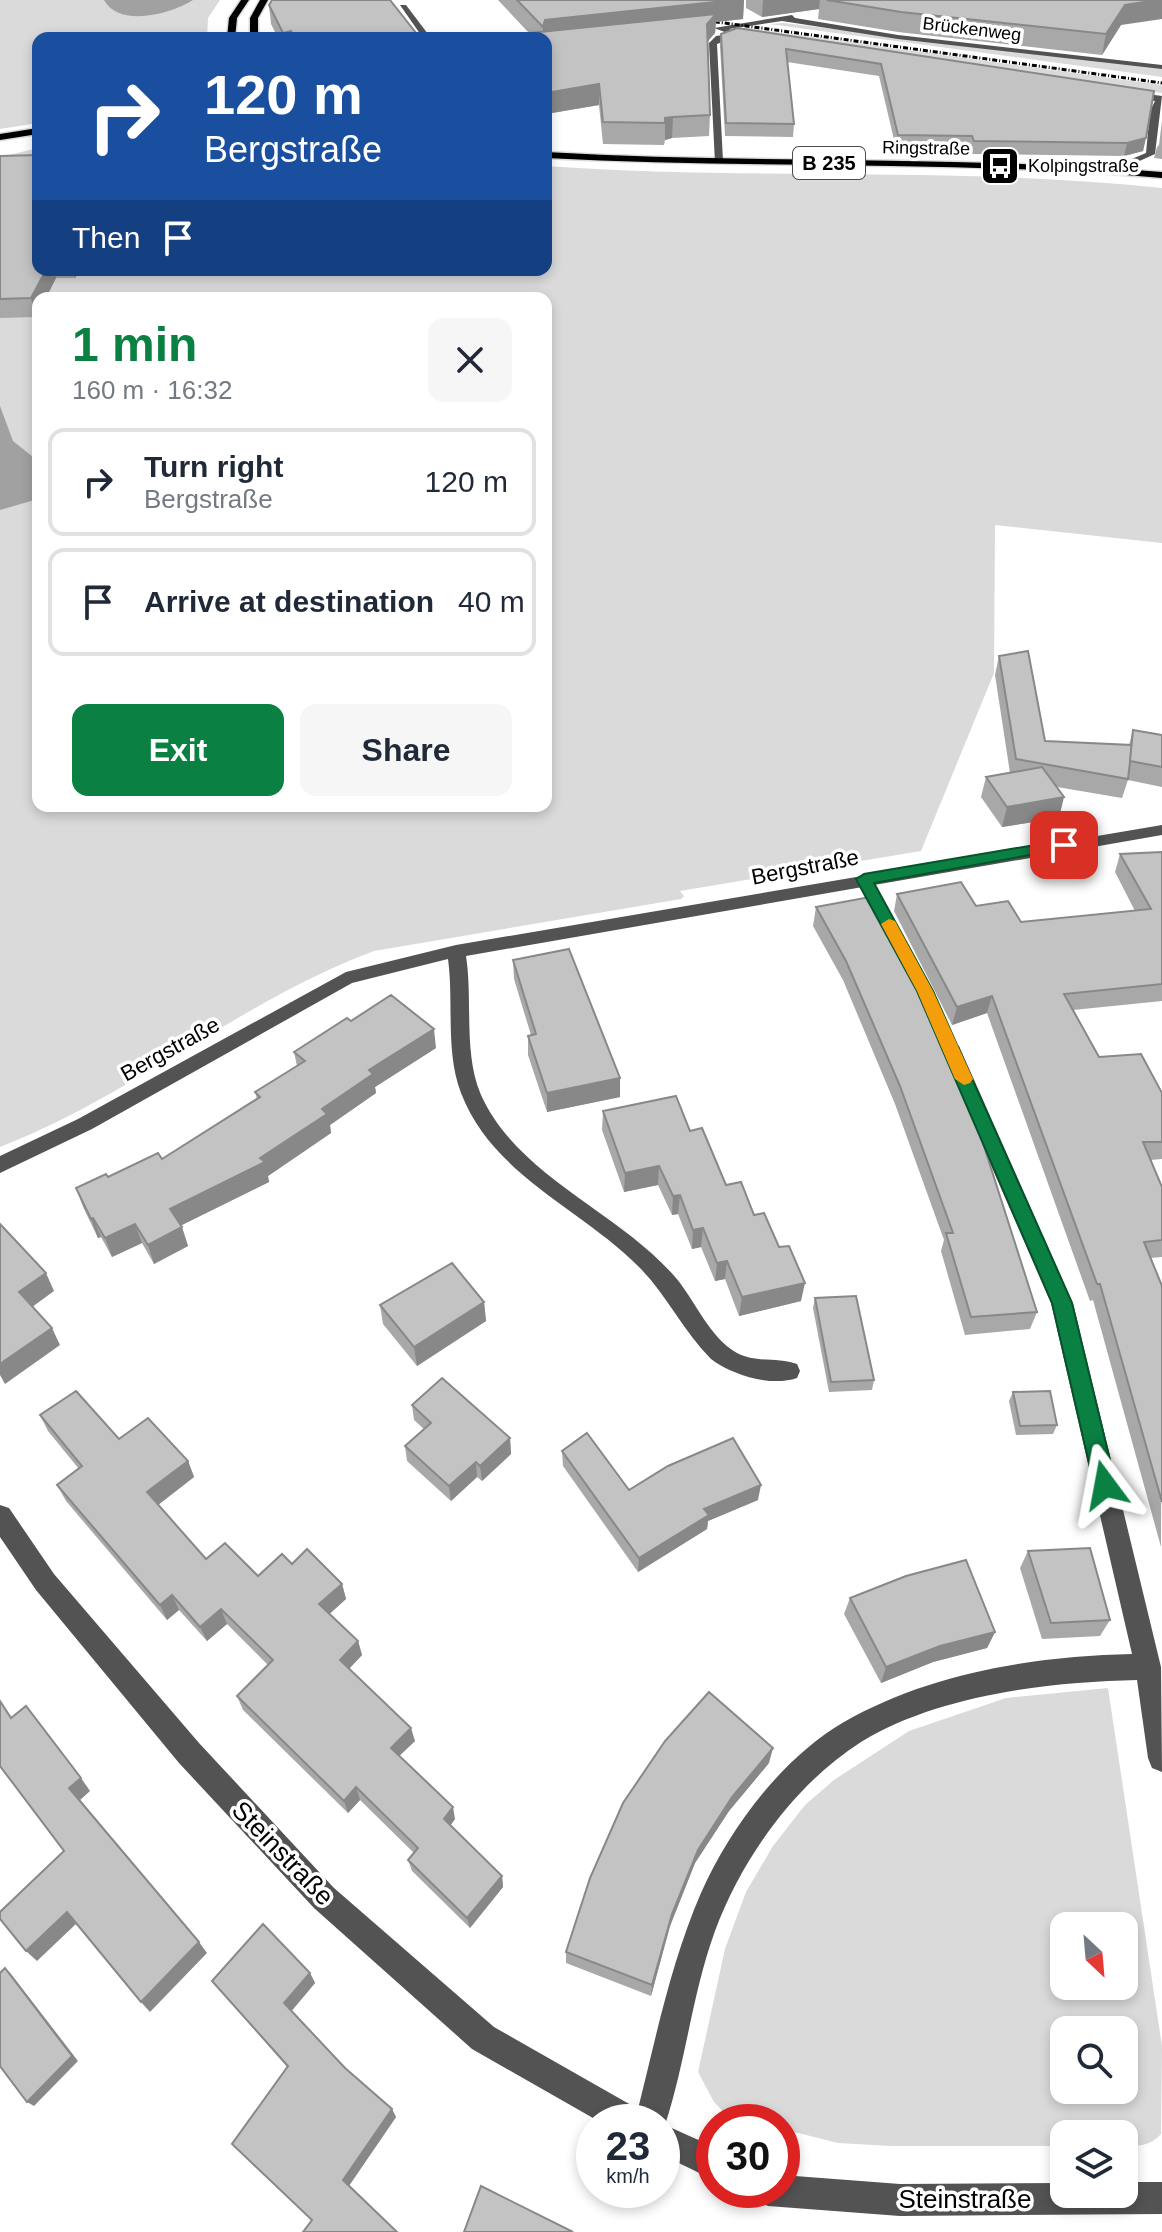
<!DOCTYPE html>
<meta charset="utf-8">
<style>
:root{--surface:#fff;--page:#f6f6f7;--text:#1f2937;--muted:#747a83;--line:#e0e1e3;--accent:#0b8043}
body{margin:0;font-family:Helvetica,sans-serif;background:var(--page);color:var(--text);height:100vh;display:flex;flex-direction:column;font-size:30px;white-space:nowrap}
*{box-sizing:border-box;margin:0}
p{font-size:26px;color:var(--muted)}
.icon{flex:none;width:44px;height:44px;fill:none;stroke:currentColor;stroke-width:2;stroke-linecap:round;stroke-linejoin:round}
.map{position:relative;flex:1;overflow:hidden}
.details{position:absolute;left:32px;top:292px;width:520px;height:520px;display:flex;flex-direction:column;background:var(--surface);border-radius:16px;box-shadow:0 4px 12px #0003}
.details>*{flex:none}
.guide{position:absolute;left:32px;top:32px;width:520px;height:244px;border-radius:16px;box-shadow:0 4px 12px #0003;background:#1a4fa0;color:#fff;overflow:hidden}
.needle{width:52px;rotate:154deg}
.controls{position:absolute;left:1050px;top:1912px;display:grid;gap:16px}
.controls a{display:grid;place-items:center;width:88px;height:88px;border-radius:16px;background:var(--surface);box-shadow:0 4px 12px #0003;font-size:40px}
.speed{position:absolute;left:576px;top:2104px;display:flex;gap:16px;font-size:40px;font-weight:700;text-align:center}
.speed>*{display:grid;place-content:center;width:104px;height:104px;border-radius:50%;background:var(--surface);box-shadow:0 4px 12px #0003;line-height:1}
.speed small{font-size:20px;font-weight:400}
.speed .limit{border:12px solid #d22;background:#fff;color:#111}
.pin{position:absolute;display:grid;place-items:center;width:68px;height:68px;color:#fff;margin:-34px;border-radius:16px;box-shadow:0 4px 12px #0006}
.me{position:absolute;width:88px;margin:-44px;rotate:347deg;stroke-linejoin:round;filter:drop-shadow(0 0 6px #0008)}
.turn{display:flex;align-items:center;gap:28px;height:168px;padding:0 40px;font-size:36px}
.turn .icon{width:104px;height:104px;stroke-width:2.5}
.turn b{display:block;font-size:56px;line-height:68px}
.then{display:flex;align-items:center;height:76px;padding:0 40px;background:#0003;gap:16px;font-size:30px}
.round{display:grid;place-items:center;flex:none;width:84px;height:84px;border-radius:16px;background:var(--page)}
.overview{display:flex;align-items:center;justify-content:space-between;height:136px;padding:0 40px}
h1{font-size:48px;font-weight:700;line-height:60px;color:var(--accent)}
.primary-button{display:flex;gap:16px;margin-top:auto;padding:16px 40px}
.primary-button a{flex:1;height:92px;border-radius:16px;background:var(--accent);color:#fff;font-size:32px;font-weight:700;line-height:92px;text-align:center}
.primary-button a+a{background:var(--page);color:var(--text)}
ul{padding:0;list-style:none}
li{display:flex;align-items:center;gap:24px;height:108px;margin:0 16px 12px;padding:0 24px;border:4px solid var(--line);border-radius:16px}
li div{flex:1}
li b{display:block;font-size:30px}
li em{font-style:normal}
.map>svg:first-child{display:block}
.green{fill:#dadada;fill-rule:evenodd}
.water{fill:#a1a1a1}
.lines{fill:none;stroke-linecap:round;stroke-linejoin:round}
.major-casing{stroke:#dbdbdb;stroke-width:3}
.minor{fill:#535353;fill-rule:evenodd}
.major{fill:#000;fill-rule:evenodd}
.rail{stroke:#000;stroke-width:3;stroke-dasharray:5 2 1 2;stroke-linecap:butt}
.wall{fill:#a8a8a8}
.shaded-wall{fill:#888}
.building{fill:#c3c3c3;stroke:#888;stroke-width:2}
.route{fill:#0b8043;stroke:#07532c;stroke-width:2}
.slow{fill:#f59e0b}
.labels{text-anchor:middle;dominant-baseline:central;stroke-width:7;stroke-linejoin:round;paint-order:stroke}
.far-street-label{font-size:18px;fill:#000;stroke:#fff}
.far-poi-label{font-size:18px;fill:#000;stroke:#fff;text-anchor:start}
.shield{fill:#fff;stroke:#4c4c4c;stroke-width:2}
.shield-label{font-size:20px;font-weight:bold;fill:#000}
.street-label{font-size:22px;fill:#000;stroke:#fff}
.near-street-label{font-size:26px;fill:#000;stroke:#fff}
</style>
<div class="map">
<svg width="1162" height="2232" viewBox="0 0 1162 2232">
<rect width="100%" height="100%" fill="#fff"/>
<g class="green">
<path d="M0,0H220L208,18L207,38H38V123L0,129Z"/>
<path d="M784,23L1162,68V77L769,24Z"/>
<path d="M748,28L1162,85V93L738,30Z"/>
<path d="M38,148V270H546V166C751,181 957,166 1162,188V543L995,525L994,673L921,851L680,891L684,896L681,899L374,951C242,1000 132,1096 0,1147V157ZM38,298H546V806H38Z"/>
<path d="M1108,1688L1162,2046L1161,2134C1150,2146 1140,2146 1124,2146V2134H1064V2146H891L838,2143L782,2129V2122H753L724,2112L714,2102L698,2072L725,1949L746,1892L773,1846L805,1805L834,1780L909,1731L1006,1698ZM1064,1926H1124V1986H1064ZM1064,2030H1124V2090H1064Z"/>
</g>
<g class="water">
<path d="M104,0H193C171,14 119,28 104,0Z"/>
<path d="M0,406L13,441L38,461V499L0,510Z"/>
</g>
<g class="lines">
<g class="major-casing">
<g id="major">
<path d="M241,0H249L237,18L235,38H227L229,18Z"/>
<path d="M260,0H268L258,18V38H250V18Z"/>
<path d="M38,128V134L0,140V134Z"/>
<path d="M546,152C751,164 957,155 1162,172V178C957,160 751,169 546,158Z"/>
</g>
</g>
<g class="minor">
<path d="M400,5H406L431,38H423Z"/>
<path d="M792,15L795,18L898,35L1162,65V69L898,39L782,21L729,29L755,37L751,39L739,36L717,44L723,161L715,163L709,43L716,36L730,34L714,28Z"/>
<path d="M1126,91L1162,96L1155,154L1113,173L1110,168L1146,153L1150,111L1155,101L1123,96Z"/>
<path d="M1162,825V835L466,956C473,1000 463,1053 481,1095C519,1178 619,1211 676,1278C696,1302 709,1337 737,1353C755,1363 779,1357 797,1364L800,1371L797,1378C771,1387 732,1375 711,1359C683,1331 667,1295 639,1267C581,1208 493,1176 461,1093C445,1051 454,1003 448,959L352,983L92,1129L0,1173V1156L78,1119L346,972L456,945Z"/>
<path d="M949,1039L959,1046L1073,1303L1161,1667L1162,1772L1152,1768L1148,1758L1137,1680C1048,1682 938,1695 861,1742C795,1784 742,1858 715,1931C692,1994 686,2061 665,2125L714,2147V2180L662,2155V2122H600L472,2049L314,1908L179,1763L36,1590L0,1537V1505L9,1508L54,1574L199,1743L334,1888L494,2027L638,2109C656,2037 671,1962 701,1893C730,1828 781,1759 844,1722C929,1673 1035,1656 1132,1654L1051,1303L939,1046Z"/>
<path d="M782,2175L900,2184L1064,2183V2194H1124V2182H1162V2214L900,2216L768,2206L757,2201L752,2190H782Z"/>
</g>
<use href="#major" class="major"/>
<path class="rail" d="M695,19L1162,83"/>
</g>
<g class="wall">
<path d="M498,0H744L743,19L716,22L715,33L708,41L710,115L709,136L672,138L665,140L664,145L603,144L599,105L546,114V38L529,33Z"/>
<path d="M746,0H1162L1121,25L1102,55L898,32L818,19L819,9L762,17L746,8Z"/>
<path d="M269,5L420,38H278L271,24Z"/>
<path d="M721,34L1154,91L1143,151L1124,156L971,154L970,150L896,148L879,76L787,62L794,124L793,137L725,136L720,46Z"/>
<path d="M1162,121V159L1154,158L1157,147L1159,145Z"/>
<path d="M0,156L38,270H94L93,272L78,273L75,278H56L36,317L0,318Z"/>
<path d="M999,656L1045,741L1129,745L1133,730L1162,735V787L1128,780L1122,798L1057,787L1059,818L1002,827L981,797L986,777L1010,773L995,675Z"/>
<path d="M1162,852V1001L1073,1010L1099,1057L1162,1093V1159L1150,1160L1162,1187V1257L1150,1258L1162,1286L1161,1547L1093,1300L1090,1301L987,1013L952,1025L894,911L897,894L976,906L1021,922L1135,911L1115,872L1120,854Z"/>
<path d="M816,907L1037,1312L1030,1329L965,1335L941,1251L944,1240L895,1104L843,980L813,926Z"/>
<path d="M513,960L620,1097L547,1112L528,1055V1036L531,1035L514,979Z"/>
<path d="M351,1021L436,1048L375,1087L376,1093L330,1125L331,1133L268,1176L269,1182L181,1225L188,1246L154,1264L142,1243L112,1257L101,1237L98,1238L83,1207L76,1188L162,1159L257,1099L255,1092L297,1066L294,1052Z"/>
<path d="M603,1111L690,1131L726,1185L754,1215L801,1301L739,1316L725,1279L715,1281L701,1247L692,1249L678,1214L672,1215L658,1185L624,1192L602,1130Z"/>
<path d="M815,1298L874,1380L872,1390L829,1392L813,1308Z"/>
<path d="M484,1302L486,1321L417,1366L383,1324L380,1305Z"/>
<path d="M1013,1392L1057,1425L1053,1434L1016,1435L1009,1401Z"/>
<path d="M412,1405L510,1438L511,1454L482,1481L477,1477L451,1501L407,1461L405,1446L424,1429L414,1420Z"/>
<path d="M40,1415L188,1461L194,1477L158,1505L206,1559L258,1576L292,1564L342,1584L346,1599L329,1614L358,1641L362,1655L349,1669L415,1741L399,1756L455,1819L450,1826L502,1876L503,1887L470,1928L412,1871L408,1860L414,1853L360,1800L348,1813L243,1710L237,1696L268,1665L227,1624L207,1641L179,1610L167,1620L66,1501L57,1485L79,1469L48,1431Z"/>
<path d="M562,1451L629,1490L758,1500L708,1521L707,1529L638,1572L563,1466Z"/>
<path d="M1028,1551L1110,1620L1100,1636L1042,1639L1020,1568Z"/>
<path d="M850,1598L995,1632L987,1648L933,1662L881,1683L844,1614Z"/>
<path d="M769,1763L729,1811L695,1863L670,1926L651,1996L566,1963V1952Z"/>
<path d="M310,1973L315,1983L291,2011L345,2068L392,2109L396,2117L349,2186L312,2220L287,2067L212,1981Z"/>
</g>
<g class="shaded-wall">
<path d="M730,0H744L743,19L716,22L715,33L706,43L543,38V27L545,20Z"/>
<path d="M763,0H820L819,9L762,17Z"/>
<path d="M1157,0H1162V19L1121,25L1102,55L1106,34L1125,5Z"/>
<path d="M291,31V38H283V33Z"/>
<path d="M326,33L327,38H293V36Z"/>
<path d="M599,84V105L546,114V93Z"/>
<path d="M673,117L672,138L665,140V118Z"/>
<path d="M1146,138L1143,151L1124,156L1127,143Z"/>
<path d="M46,270H54L56,278L46,298H38V313L36,317L31,298Z"/>
<path d="M73,270H78V273L75,278Z"/>
<path d="M1064,797L1059,818L1002,827L1007,807Z"/>
<path d="M992,996L987,1013L952,1025L957,1007Z"/>
<path d="M434,1029L436,1048L375,1087L376,1093L330,1125L331,1133L268,1176L269,1182L176,1228L170,1209L260,1158L369,1070Z"/>
<path d="M620,1078V1097L547,1112V1093Z"/>
<path d="M659,1166L658,1185L624,1192L625,1173Z"/>
<path d="M680,1195L678,1214L672,1215L673,1196Z"/>
<path d="M93,1218L101,1237L98,1238L91,1219Z"/>
<path d="M135,1224L142,1243L112,1257L105,1238Z"/>
<path d="M182,1227L188,1246L154,1264L148,1245Z"/>
<path d="M703,1228L701,1247L692,1249L693,1230Z"/>
<path d="M727,1261L725,1279L715,1281L717,1263Z"/>
<path d="M46,1273L54,1291L28,1310L19,1292Z"/>
<path d="M805,1283L801,1301L739,1316L742,1297Z"/>
<path d="M484,1302L486,1321L417,1366L414,1347Z"/>
<path d="M52,1328L60,1345L5,1384L0,1375V1364Z"/>
<path d="M510,1438L511,1454L482,1481L480,1466Z"/>
<path d="M188,1461L194,1477L154,1508L147,1492Z"/>
<path d="M476,1462L477,1477L451,1501L449,1486Z"/>
<path d="M761,1485L758,1500L708,1521L707,1529L638,1572L639,1558L704,1509Z"/>
<path d="M342,1584L346,1599L324,1619L319,1604Z"/>
<path d="M172,1595L179,1610L167,1620L160,1605Z"/>
<path d="M221,1609L227,1624L207,1641L200,1627Z"/>
<path d="M995,1632L987,1648L933,1662L881,1683L886,1667L940,1646Z"/>
<path d="M358,1641L362,1655L344,1674L340,1660Z"/>
<path d="M411,1728L415,1741L394,1761L391,1748Z"/>
<path d="M773,1748L769,1763L729,1811L695,1863L670,1926L651,1996L652,1985L672,1914L698,1850L732,1797Z"/>
<path d="M81,1778L90,1791L79,1801L69,1788Z"/>
<path d="M356,1787L360,1800L348,1813L344,1801Z"/>
<path d="M453,1807L455,1819L446,1831L444,1819Z"/>
<path d="M502,1876L503,1887L470,1928L467,1918Z"/>
<path d="M67,1912L77,1923L37,1961L26,1951Z"/>
<path d="M199,1942L207,1953L150,2012L141,2002Z"/>
<path d="M5,1968L11,1974L78,2061L34,2106L27,2102Z"/>
<path d="M310,1973L315,1983L290,2013L284,2003Z"/>
<path d="M392,2109L396,2117L348,2187L343,2180Z"/>
</g>
<g class="building">
<path d="M272,0H390L420,38H333L326,33L293,36L291,31L283,33L269,5Z"/>
<path d="M517,0H734L545,20L543,27Z"/>
<path d="M827,0H1157L1125,5L1106,34L901,12Z"/>
<path d="M716,14L707,24L710,115L673,117L665,118V123L603,122L599,84L546,93V38H480Z"/>
<path d="M737,28L1154,91L1146,138L1127,143L974,141L972,136L898,135L881,64L786,49L794,124L726,123L721,34Z"/>
<path d="M38,155V270H46L31,298L0,299V156Z"/>
<path d="M1028,651L1045,741L1132,745L1128,779L1016,759L999,656Z"/>
<path d="M1133,730L1162,735V767L1130,761Z"/>
<path d="M1042,767L1064,797L1007,807L986,777Z"/>
<path d="M1162,852V984L1064,994L1099,1057L1141,1054L1162,1093V1142H1143L1162,1187V1240L1144,1242L1162,1286V1502L1100,1284H1097L992,996L957,1007L897,894L961,882L976,906L1008,901L1021,922L1151,909L1120,854Z"/>
<path d="M875,896L918,973L959,1068L1037,1312L971,1317L946,1233H953L900,1086L846,961L816,907Z"/>
<path d="M569,949L620,1078L547,1093L528,1036L536,1034L513,960Z"/>
<path d="M391,995L434,1029L369,1070L373,1074L322,1109L327,1114L260,1158L265,1162L170,1209L182,1227L148,1245L135,1224L105,1238L93,1218L91,1219L76,1188L106,1174L108,1177L158,1153L162,1159L260,1097L255,1092L305,1061L294,1052L347,1018L351,1021Z"/>
<path d="M676,1096L690,1131L702,1128L726,1185L741,1182L754,1215L764,1213L779,1247L789,1246L805,1283L742,1297L727,1261L717,1263L703,1228L693,1230L680,1195L673,1196L659,1166L625,1173L603,1111Z"/>
<path d="M0,1224L46,1273L19,1292L52,1328L0,1364Z"/>
<path d="M452,1263L484,1302L414,1347L380,1305Z"/>
<path d="M856,1296L874,1380L831,1382L815,1298Z"/>
<path d="M442,1378L510,1438L480,1466L476,1462L449,1486L405,1446L431,1423L412,1405Z"/>
<path d="M76,1391L119,1439L148,1418L188,1461L147,1492L206,1559L225,1543L258,1576L282,1554L292,1564L307,1549L342,1584L319,1604L358,1641L340,1660L411,1728L391,1748L453,1807L444,1819L502,1876L467,1918L408,1860L418,1848L356,1787L344,1801L237,1696L273,1660L221,1609L200,1627L172,1595L160,1605L57,1485L82,1466L40,1415Z"/>
<path d="M1050,1391L1057,1425L1020,1426L1013,1392Z"/>
<path d="M587,1433L629,1490L668,1466L733,1438L761,1485L704,1509L709,1515L639,1558L562,1451Z"/>
<path d="M1090,1548L1110,1620L1051,1623L1028,1551Z"/>
<path d="M966,1560L995,1632L940,1646L886,1667L850,1598L906,1576Z"/>
<path d="M709,1692L773,1748L732,1797L698,1850L672,1914L652,1985L566,1952L590,1878L623,1803L665,1741Z"/>
<path d="M0,1701L11,1718L26,1706L81,1778L69,1788L199,1942L141,2002L67,1912L26,1951L0,1919V1912L64,1851L0,1766Z"/>
<path d="M263,1924L310,1973L284,2003L345,2068L392,2109L343,2180L397,2232H303L312,2220L232,2144L288,2066L212,1981Z"/>
<path d="M5,1968L72,2056L27,2102L0,2066V1973Z"/>
<path d="M481,2186L573,2232H464Z"/>
</g>
<path class="route" d="M1064,840L1069,842V848L874,883L933,991L1072,1303L1116,1485L1113,1492L1105,1495L1097,1492L1094,1485L1052,1303L917,991L856,879L864,874Z"/>
<path class="slow" d="M889,919L895,921L933,991L973,1079L970,1083L964,1085L955,1079L917,991L881,924Z"/>
<defs>
<g id="bus-square" transform="scale(2)"><rect x="-9" y="-9" width="18" height="18" rx="4" fill="#000" stroke="#fff"/><path d="M-5-6H5V4H4V6H2V4H-2V6H-4V4H-5ZM-3.5-4V0h7V-4ZM-3.5 1.2v1.5H-2V1.2ZM2 1.2v1.5H3.5V1.2Z" fill="#fff"/></g>
</defs>
<g fill-rule="evenodd">
<use href="#bus-square" x="1000" y="166"/>
</g>
<g class="labels">
<g class="far-street-label">
<text transform="translate(972 29) rotate(7)">Brückenweg</text>
<text transform="translate(926 148) rotate(1)">Ringstraße</text>
</g>
<g class="far-poi-label">
<text x="1028" y="166">Kolpingstraße</text>
</g>
<rect class="shield" x="793" y="147" width="72" height="32" rx="6"/>
<g class="shield-label">
<text x="829" y="163">B 235</text>
</g>
<g class="street-label">
<text transform="translate(805 867) rotate(-11)">Bergstraße</text>
<text transform="translate(170 1049) rotate(-29)">Bergstraße</text>
</g>
<g class="near-street-label">
<text transform="translate(283 1853) rotate(46)">Steinstraße</text>
<text x="965" y="2199">Steinstraße</text>
</g>
</g>
</svg>
<div class="controls">
<a><svg class="needle" viewBox="-14 -14 28 28"><path d="M0-13l5 13h-10z" fill="#e53935"/><path d="M0 13l5-13h-10z" fill="#747a83"/></svg></a>
<a><svg class="icon" aria-label="search" viewBox="0 0 24 24"><circle cx="10" cy="10" r="6"/><path d="M15 15l6 6"/></svg></a>
<a><svg class="icon" aria-label="layers" viewBox="0 0 24 24"><path d="M12 4l9 5-9 5-9-5zM3 14l9 5 9-5"/></svg></a>
</div>
<div class="speed"><div>23<small>km/h</small></div><div class="limit">30</div></div>
<div class="pin" style="left:1064px;top:845px;background:#d93025"><svg class="icon" aria-label="arrive" viewBox="0 0 24 24"><path d="M6 21V4h12l-3 4 3 4H6"/></svg></div>
<svg class="me" style="left:1105px;top:1485px" viewBox="-20 -20 40 40"><path d="M0-17L14 15 0 8-14 15z" fill="#0b8043" stroke="#fff" stroke-width="4"/></svg>
<div class="guide">
<div class="turn"><svg class="icon" aria-label="right" viewBox="0 0 24 24"><path d="M7 20v-9h11M14 6l5 5-5 5"/></svg><div><b>120 m</b>Bergstraße</div></div>
<div class="then">Then<svg class="icon" aria-label="arrive" viewBox="0 0 24 24"><path d="M6 21V4h12l-3 4 3 4H6"/></svg></div>
</div>
<section class="details">
<div class="overview"><div><h1>1 min</h1><p>160 m · 16:32</p></div><a class="round"><svg class="icon" aria-label="close" viewBox="0 0 24 24"><path d="M6 6l12 12M18 6L6 18"/></svg></a></div>
<ul>
<li><svg class="icon" aria-label="right" viewBox="0 0 24 24"><path d="M7 20v-9h11M14 6l5 5-5 5"/></svg><div><b>Turn right</b><p>Bergstraße</p></div><em>120 m</em></li>
<li><svg class="icon" aria-label="arrive" viewBox="0 0 24 24"><path d="M6 21V4h12l-3 4 3 4H6"/></svg><div><b>Arrive at destination</b></div><em>40 m</em></li>
</ul>
<div class="primary-button"><a>Exit</a><a>Share</a></div>
</section>
</div>
